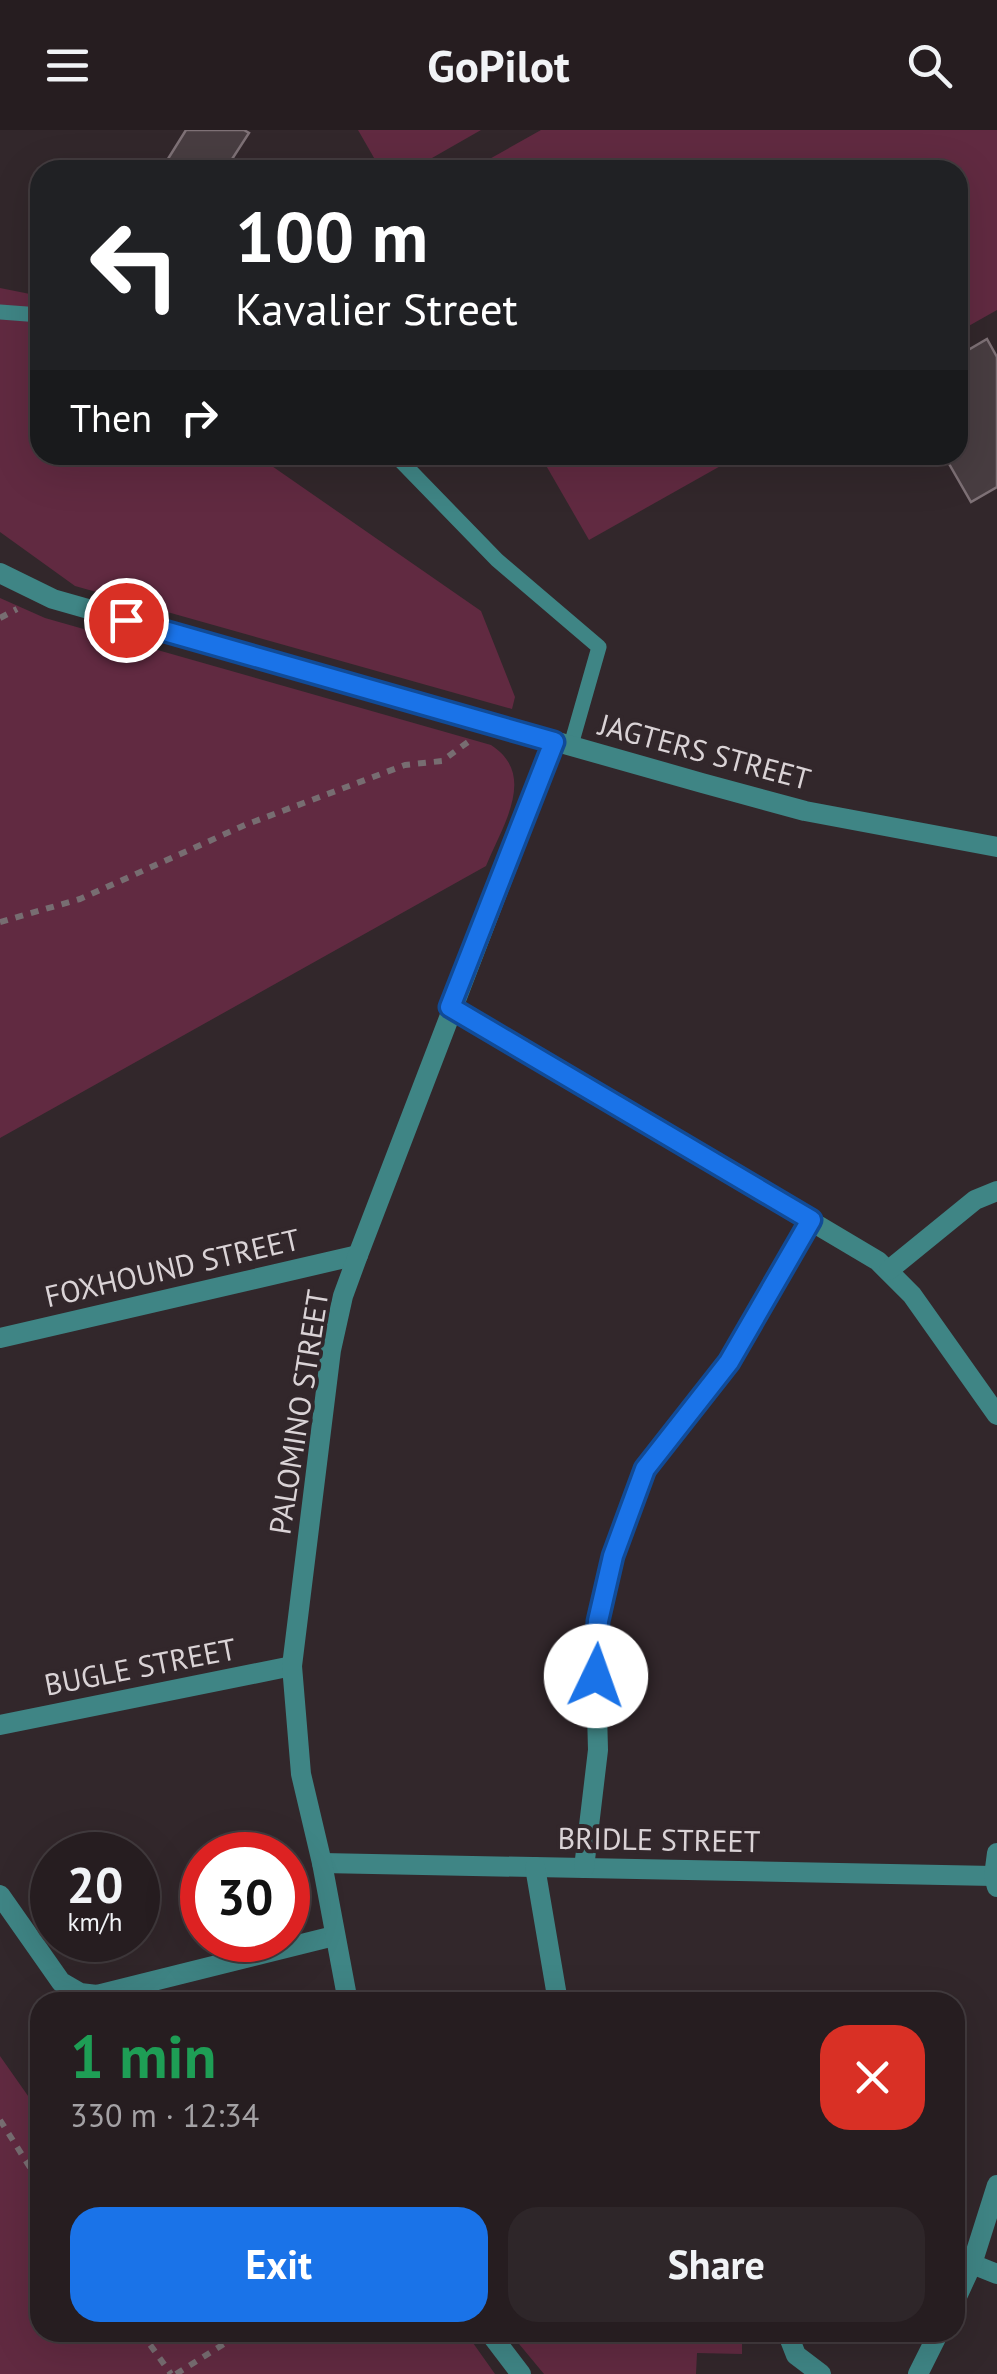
<!DOCTYPE html>
<meta charset="utf-8">
<style>
:root{--surface:#261d20;--page:#2e2629;--text:#f1f3f6;--muted:#a4a2a5;--line:#423b3e;--accent:#1a73e8}
body{margin:0;font-family:"PT Sans",sans-serif;background:var(--page);color:var(--text);height:100vh;display:flex;flex-direction:column;font-size:38px;white-space:nowrap}
*{box-sizing:border-box;margin:0}
p{font-size:32px;color:var(--muted)}
.icon{flex:none;width:55px;height:55px;fill:none;stroke:currentColor;stroke-width:2;stroke-linecap:round;stroke-linejoin:round}
.map{position:relative;flex:1;overflow:hidden}
.drawer{position:absolute;left:30px;top:1862px;width:935px;height:350px;display:flex;flex-direction:column;background:var(--surface);border-radius:30px;box-shadow:0 10px 40px #0002,0 0 0 2px var(--line)}
.drawer>*{flex:none}
.top-card{position:absolute;left:30px;top:30px;width:938px;height:305px;border-radius:30px;box-shadow:0 10px 40px #0002,0 0 0 2px var(--line);background:#202124;color:#fff;overflow:hidden}
.speed{position:absolute;left:30px;top:1702px;display:flex;gap:20px;font-size:50px;font-weight:700;text-align:center}
.speed>*{display:grid;place-content:center;width:130px;height:130px;border-radius:50%;background:var(--surface);box-shadow:0 10px 40px #0002,0 0 0 2px var(--line);line-height:1}
.speed small{font-size:25px;font-weight:400}
.speed .limit{border:15px solid #d22;background:#fff;color:#111}
.pin{position:absolute;display:grid;place-items:center;width:85px;height:85px;color:#fff;margin:-42px;border:5px solid #fff;border-radius:50%;box-shadow:0 2px 10px #0007}
.me{position:absolute;width:110px;margin:-55px;rotate:3deg;stroke-linejoin:round;filter:drop-shadow(0 0 8px #0008)}
.turn{display:flex;align-items:center;gap:35px;height:210px;padding:0 40px;font-size:45px}
.turn .icon{width:130px;height:130px;stroke-width:2.5}
.turn b{display:block;font-size:70px;line-height:85px}
.then{display:flex;align-items:center;height:95px;padding:0 40px;background:#0003;gap:20px;font-size:38px}
.round{display:grid;place-items:center;flex:none;width:105px;height:105px;border-radius:30px;background:var(--page)}
.head{display:flex;align-items:center;justify-content:space-between;height:170px;padding:0 40px}
h1{font-size:60px;font-weight:800;line-height:75px;color:#1e9e55}
.primary-button{display:flex;gap:20px;margin-top:auto;padding:20px 40px}
.primary-button a{flex:1;height:115px;border-radius:30px;background:var(--accent);color:#fff;font-size:40px;font-weight:800;line-height:115px;text-align:center}
.primary-button a+a{background:var(--page);color:var(--text)}
header{display:flex;justify-content:space-between;align-items:center;height:130px;padding:0 40px;background:var(--surface);font-size:45px;font-weight:800}
.map>svg:first-child{display:block}
.green{fill:#612a41}
.building{fill:#483d41;stroke:#7e7176;stroke-width:2.5}
.lines{fill:none;stroke-linecap:round;stroke-linejoin:round}
.path{stroke:#776d71;stroke-width:6;stroke-dasharray:8 8;stroke-linecap:butt}
.service{stroke:#3f8585;stroke-width:15}
.minor{stroke:#3f8585;stroke-width:20}
.route-casing{stroke:#114b97;stroke-width:25}
.route{stroke:#1a73e8;stroke-width:18}
.labels{text-anchor:middle;dominant-baseline:central;stroke-width:8;stroke-linejoin:round;paint-order:stroke}
.street-label{font-size:30px;fill:#dad3d6;stroke:#32272b}
</style>
<header><svg class="icon" aria-label="menu" viewBox="0 0 24 24"><path d="M4 6h16M4 12h16M4 18h16"/></svg>GoPilot<svg class="icon" aria-label="search" viewBox="0 0 24 24"><circle cx="10" cy="10" r="6"/><path d="M15 15l6 6"/></svg></header>
<div class="map">
<svg width="997" height="2244" viewBox="0 0 997 2244">
<rect width="100%" height="100%" fill="#32272b"/>
<g class="green">
<path d="M358,0H481L411,40H381Z"/>
<path d="M541,0H997V180L958,202V40H470Z"/>
<path d="M0,158L40,166V325H256L481,481L515,567L512,579L75,456L0,402Z"/>
<path d="M540,325H740L589,410Z"/>
<path d="M0,468L45,488L491,615C538,645 502,696 486,736L0,1008Z"/>
<path d="M0,1926L33,1973L40,1972V2202L466,2203L495,2244H0Z"/>
<path d="M510,2203H742V2224L697,2223L696,2244H544Z"/>
</g>
<g class="building">
<path d="M186,0H244L249,3L225,40H161Z"/>
<path d="M987,209L997,227V357L971,372L944,325H958V226Z"/>
</g>
<g class="lines">
<g class="path">
<path d="M0,488L17,479"/>
<path d="M0,792L80,769L245,695L405,635L442,631L468,612"/>
<path d="M0,1990L40,2053"/>
<path d="M141,2202L171,2244"/>
<path d="M176,2244L243,2202"/>
</g>
<g class="service">
<path d="M0,182L40,185"/>
<path d="M395,325L497,430L599,517L571,615"/>
</g>
<g class="minor">
<path d="M0,443L53,469L702,653L805,681L997,717"/>
<path d="M450,877L878,1131L912,1165L997,1285"/>
<path d="M889,1140L975,1070L997,1061"/>
<path d="M0,1208L358,1125"/>
<path d="M0,1595L292,1536"/>
<path d="M322,1733L994,1746"/>
<path d="M535,1737L558,1872"/>
<path d="M584,1738L598,1620L596,1545L598,1491L613,1426L636,1360L658,1320L709,1260L729,1232L811,1090"/>
<path d="M997,1757L994,1746L997,1723"/>
<path d="M0,1765L61,1852L80,1863L97,1865L334,1806"/>
<path d="M348,1872L322,1733L301,1644L292,1536L331,1220L343,1166L358,1125L555,612"/>
<path d="M972,2134L997,2144"/>
<path d="M955,2171L972,2134L997,2055"/>
<path d="M489,2202L521,2244"/>
<path d="M787,2202L796,2225L821,2244"/>
<path d="M918,2244L939,2202"/>
</g>
</g>
<g class="lines">
<g class="route-casing">
<path id="route" d="M126,490L554,612L450,877L811,1090L729,1232L645,1339L613,1426L598,1491L596,1546"/>
</g>
<use href="#route" class="route"/>
</g>
<g class="labels">
<g class="street-label">
<text transform="translate(705 621) rotate(15)">JAGTERS STREET</text>
<text transform="translate(172 1137) rotate(-13)">FOXHOUND STREET</text>
<text transform="translate(298 1282) rotate(-81)">PALOMINO STREET</text>
<text transform="translate(140 1536) rotate(-11)">BUGLE STREET</text>
<text transform="translate(659 1709) rotate(1)">BRIDLE STREET</text>
</g>
</g>
</svg>
<div class="speed"><div>20<small>km/h</small></div><div class="limit">30</div></div>
<div class="pin" style="left:126px;top:490px;background:#d93025"><svg class="icon" aria-label="arrive" viewBox="0 0 24 24"><path d="M6 21V4h12l-3 4 3 4H6"/></svg></div>
<svg class="me" style="left:596px;top:1546px" viewBox="-20 -20 40 40"><circle r="19" fill="#fff"/><path d="M0-13L10 11 0 6-10 11z" fill="#1a73e8"/></svg>
<div class="top-card">
<div class="turn"><svg class="icon" aria-label="left" viewBox="0 0 24 24"><path d="M17 20v-9H6M10 6l-5 5 5 5"/></svg><div><b>100 m</b>Kavalier Street</div></div>
<div class="then">Then<svg class="icon" aria-label="right" viewBox="0 0 24 24"><path d="M7 20v-9h11M14 6l5 5-5 5"/></svg></div>
</div>
<section class="drawer">
<div class="head"><div><h1>1 min</h1><p>330 m · 12:34</p></div><a class="round" style="background:#d93025;color:#fff"><svg class="icon" aria-label="close" viewBox="0 0 24 24"><path d="M6 6l12 12M18 6L6 18"/></svg></a></div>
<div class="primary-button"><a>Exit</a><a>Share</a></div>
</section>
</div>
